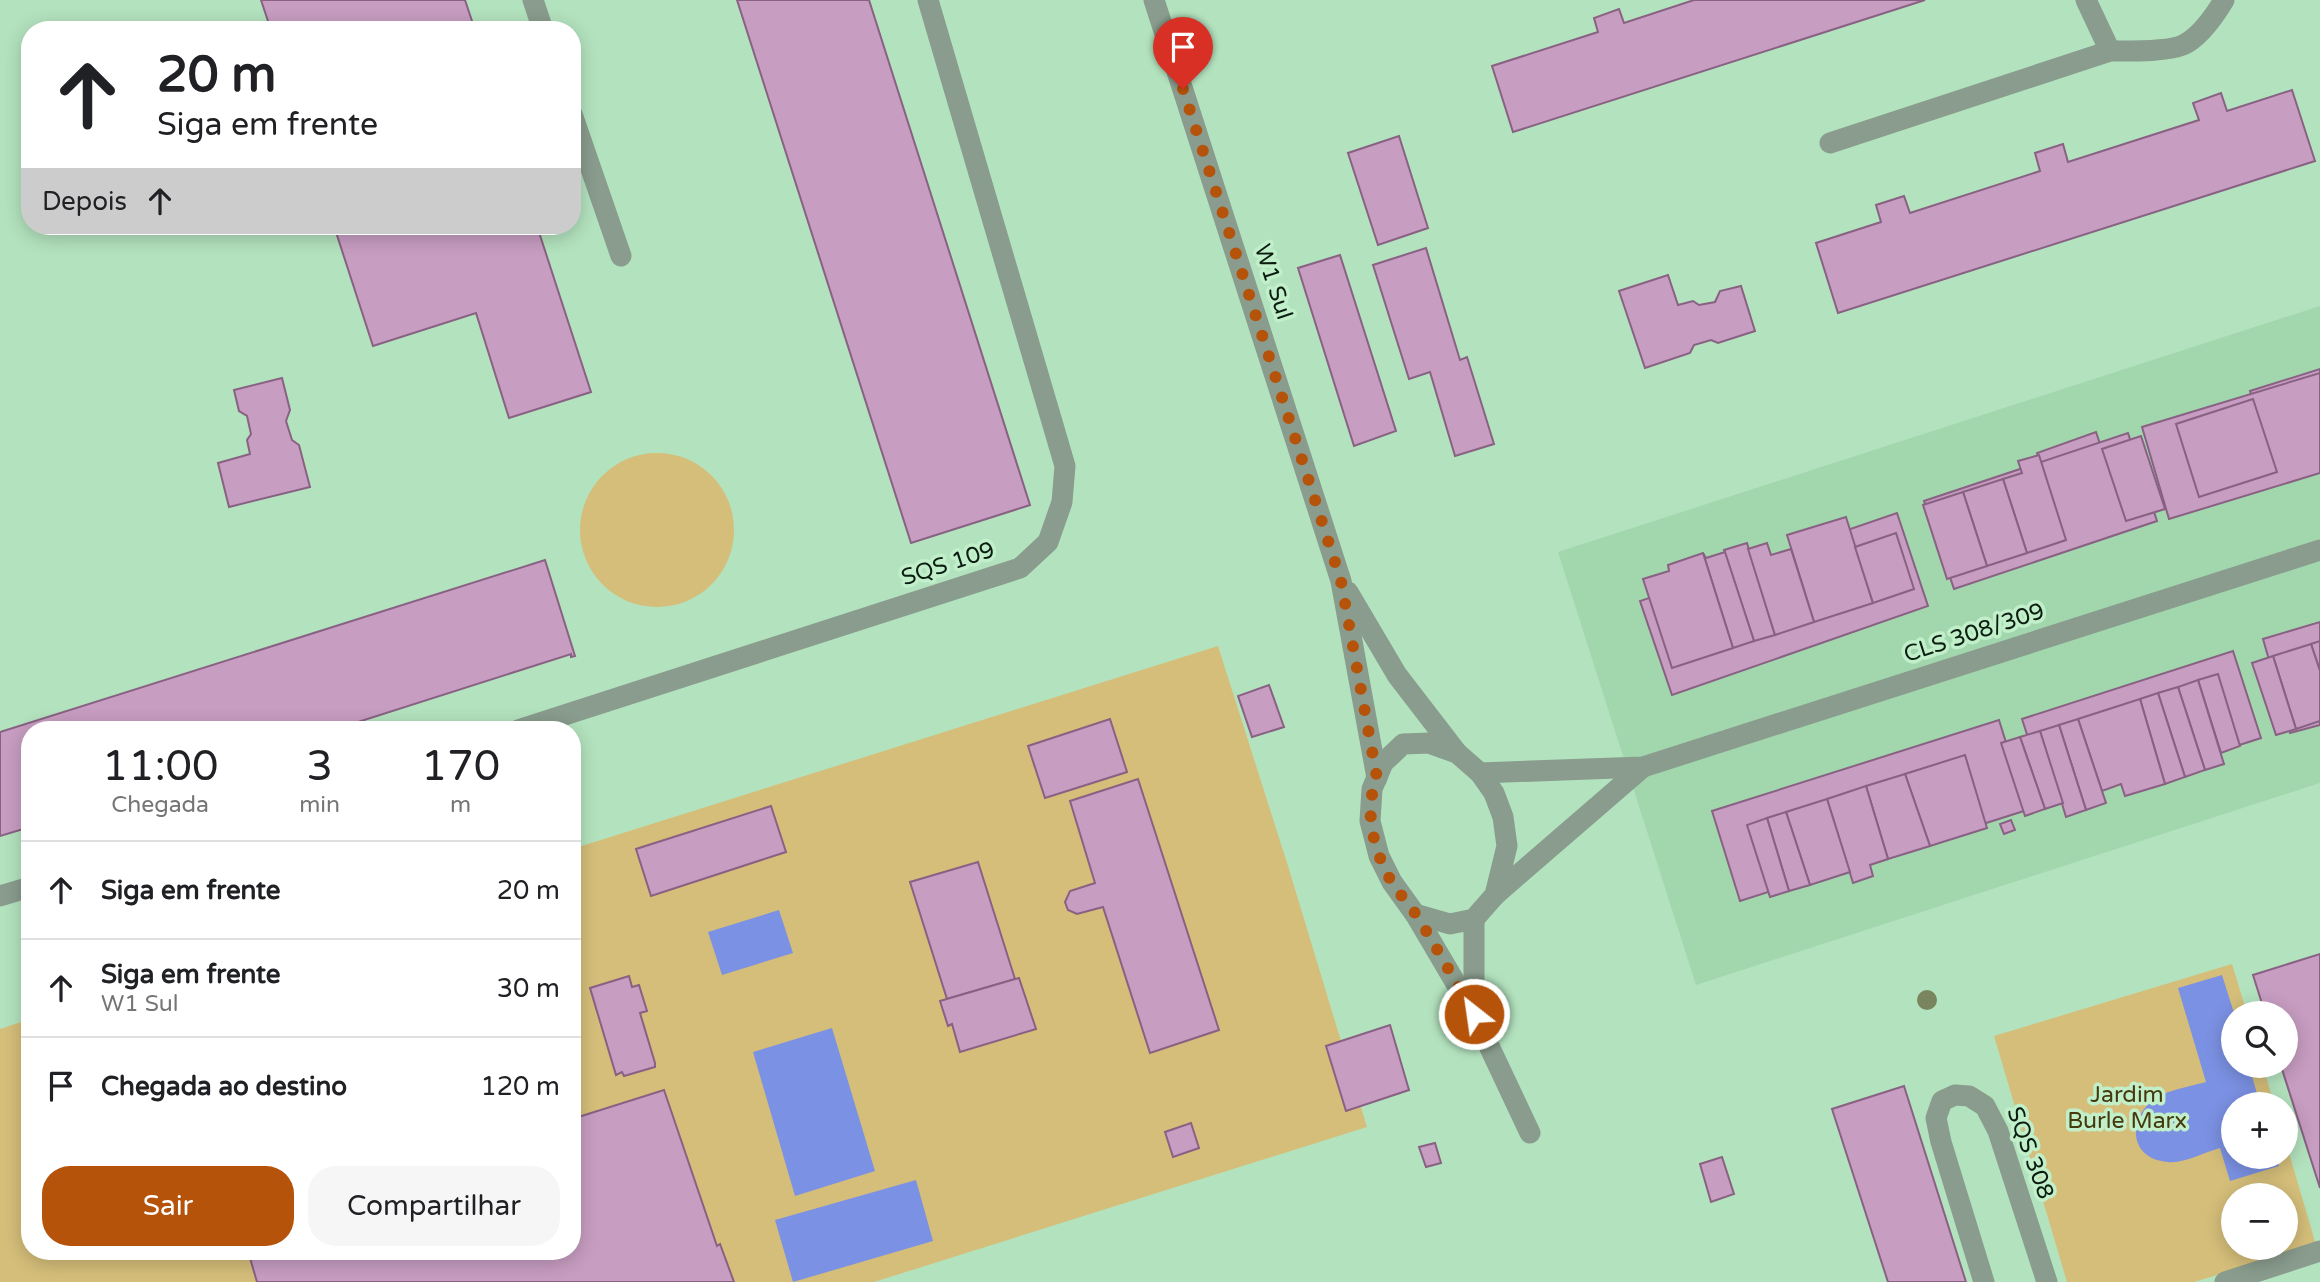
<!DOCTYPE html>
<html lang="pt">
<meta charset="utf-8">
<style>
:root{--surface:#fff;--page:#f6f6f6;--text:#202124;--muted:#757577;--line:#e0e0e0;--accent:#b45309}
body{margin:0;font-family:"Varela Round",sans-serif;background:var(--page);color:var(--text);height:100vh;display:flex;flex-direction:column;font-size:26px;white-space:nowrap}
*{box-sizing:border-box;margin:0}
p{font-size:23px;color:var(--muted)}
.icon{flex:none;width:38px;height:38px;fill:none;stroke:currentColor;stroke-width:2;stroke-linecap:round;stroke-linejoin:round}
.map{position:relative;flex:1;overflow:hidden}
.sheet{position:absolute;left:21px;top:721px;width:560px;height:539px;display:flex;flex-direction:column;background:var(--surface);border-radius:28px;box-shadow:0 4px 18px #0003}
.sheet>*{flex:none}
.top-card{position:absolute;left:21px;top:21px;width:560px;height:214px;border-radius:28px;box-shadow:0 4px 18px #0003;background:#fff;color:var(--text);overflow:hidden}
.buttons{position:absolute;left:2221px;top:1001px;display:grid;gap:14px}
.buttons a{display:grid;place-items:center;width:77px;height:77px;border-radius:50%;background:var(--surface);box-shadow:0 4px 18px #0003;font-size:35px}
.pin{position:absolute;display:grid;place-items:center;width:60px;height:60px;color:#fff;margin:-72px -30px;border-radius:50% 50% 50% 0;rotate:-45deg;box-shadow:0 0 7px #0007}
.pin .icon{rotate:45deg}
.me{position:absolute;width:77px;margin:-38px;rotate:330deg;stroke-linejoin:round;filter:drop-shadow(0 0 5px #0008)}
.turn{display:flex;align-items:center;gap:24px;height:147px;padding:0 21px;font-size:32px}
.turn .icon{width:91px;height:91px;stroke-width:2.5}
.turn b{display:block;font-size:49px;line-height:60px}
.then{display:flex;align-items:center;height:66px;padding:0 21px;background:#0003;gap:14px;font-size:26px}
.eta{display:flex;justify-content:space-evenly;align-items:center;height:119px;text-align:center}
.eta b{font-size:42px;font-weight:600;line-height:49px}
.action{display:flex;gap:14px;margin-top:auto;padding:14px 21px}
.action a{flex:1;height:80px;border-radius:28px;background:var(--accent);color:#fff;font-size:28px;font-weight:600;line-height:80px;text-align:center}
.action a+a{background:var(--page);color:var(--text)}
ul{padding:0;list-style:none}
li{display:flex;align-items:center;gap:21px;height:98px;padding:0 21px;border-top:2px solid var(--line)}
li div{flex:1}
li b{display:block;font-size:26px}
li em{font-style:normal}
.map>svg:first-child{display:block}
.built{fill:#a2d7ae}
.green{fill:#d5be7a;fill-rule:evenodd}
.water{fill:#7b91e3}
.building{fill:#c79dc1;stroke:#886183;stroke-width:2}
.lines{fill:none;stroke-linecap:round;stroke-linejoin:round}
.minor{stroke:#899c8d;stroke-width:21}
.tertiary{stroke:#899c8d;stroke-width:21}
.tree{fill:#78855d}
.route{stroke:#b45309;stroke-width:12;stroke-dasharray:0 21.6}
.labels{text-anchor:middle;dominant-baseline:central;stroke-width:7;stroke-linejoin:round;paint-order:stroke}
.street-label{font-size:23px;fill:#0b1c10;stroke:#c0efca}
.park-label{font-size:23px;fill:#47390e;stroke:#c0efca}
</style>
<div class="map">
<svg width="2320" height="1282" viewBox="0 0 2320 1282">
<rect width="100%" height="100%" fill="#b3e2be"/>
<path class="built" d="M2320,306V783L1696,985L1558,552Z"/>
<g class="green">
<circle cx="657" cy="530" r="77"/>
<path d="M1218,646L1288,866L1367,1127L874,1282H0V1029L30,1019V1251H572V849Z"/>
<path d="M2232,964L2247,1013H2233V1066H2263L2274,1104H2233V1157H2286V1143L2316,1245L2194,1282H2067L1994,1036ZM2233,1195H2286V1248H2233Z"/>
</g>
<g class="water">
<path d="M779,910L793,953L722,975L708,932Z"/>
<path d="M2222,975L2234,1013L2233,1066H2249L2260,1104H2233V1157H2276L2279,1166L2230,1181L2220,1148C2205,1152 2183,1164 2168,1162C2129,1159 2127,1120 2154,1099C2164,1091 2192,1086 2206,1082L2178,988Z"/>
<path d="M832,1028L875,1171L795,1196L753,1052Z"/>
<path d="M916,1180L933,1241L793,1282L775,1220Z"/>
</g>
<g class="building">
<path d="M261,0H465L475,30H271Z"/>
<path d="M737,0H869L1030,505L911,543Z"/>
<path d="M1694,0H1925L1513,132L1492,66L1598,32L1594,18L1619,9L1624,23Z"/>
<path d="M2292,90L2315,161L1838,313L1816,243L1881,222L1876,205L1904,196L1910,213L2040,171L2035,153L2063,144L2068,162L2199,120L2193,103L2221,93L2227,111Z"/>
<path d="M1399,136L1428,228L1378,245L1348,153Z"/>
<path d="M334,226H537L591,392L509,418L476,313L373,346Z"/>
<path d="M1426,248L1460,360L1467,357L1494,444L1455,456L1430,372L1409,379L1373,265Z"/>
<path d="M1340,255L1396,431L1354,446L1298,268Z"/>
<path d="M1668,275L1678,305L1693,301L1699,305L1715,302L1720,291L1741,286L1755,331L1718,343L1711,340L1694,345L1690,353L1645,368L1619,291Z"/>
<path d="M2320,369V458L2277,472L2250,391Z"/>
<path d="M2320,373V473L2169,519L2142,427Z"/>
<path d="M282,378L290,410L286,421L292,440L299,445L310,487L229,507L218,463L250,454L247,440L251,434L247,416L239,411L234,390Z"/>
<path d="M2253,399L2277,472L2199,497L2176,424Z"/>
<path d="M2096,432L2126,521L2066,540L2037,453Z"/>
<path d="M2128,433L2157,521L1954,589L1924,501Z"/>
<path d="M2141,436L2165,509L2126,521L2102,449Z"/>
<path d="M2039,455L2066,540L2027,553L2003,479L2022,473L2018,461Z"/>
<path d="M2003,479L2027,553L1987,566L1963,492Z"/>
<path d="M1963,492L1987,566L1947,579L1923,505Z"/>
<path d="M1897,513L1928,606L1672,695L1640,601Z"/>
<path d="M1846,517L1873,603L1814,622L1787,535Z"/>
<path d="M1896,533L1914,589L1873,603L1855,547Z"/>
<path d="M1747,543L1775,635L1754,641L1724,550Z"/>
<path d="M1767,543L1771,555L1791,549L1814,622L1775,635L1748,549Z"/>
<path d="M1725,552L1754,641L1733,648L1703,553L1706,558Z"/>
<path d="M1703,553L1733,648L1672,668L1643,579L1669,571L1668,565Z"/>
<path d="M545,560L575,656L571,657V654L333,730H30V827L0,836V732Z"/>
<path d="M2320,622V725L2290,733L2263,639Z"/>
<path d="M2320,641V671L2311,644Z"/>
<path d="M2311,644L2320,671V721L2296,729L2273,656Z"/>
<path d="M2233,651L2261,738L2050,806L2022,719Z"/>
<path d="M2273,656L2296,729L2276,735L2252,663Z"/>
<path d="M2218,674L2240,746L2221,753L2198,680Z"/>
<path d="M2198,680L2224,764L2205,770L2178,687Z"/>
<path d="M1269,685L1284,727L1252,737L1238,696Z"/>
<path d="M2178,687L2205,770L2185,777L2158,693Z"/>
<path d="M2158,693L2185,777L2165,784L2140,699Z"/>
<path d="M2140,699L2165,784L2125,796L2121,784L2102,791L2078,719Z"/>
<path d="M1110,719L1127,772L1045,798L1028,746Z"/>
<path d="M2078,719L2106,803L2086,810L2059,725Z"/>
<path d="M1999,720L2027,810L1740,901L1712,811Z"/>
<path d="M2059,725L2086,810L2066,817L2040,731Z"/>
<path d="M2040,731L2063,803L2045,809L2020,737Z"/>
<path d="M2020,737L2045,809L2025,816L2001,743Z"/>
<path d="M1965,755L1987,828L1930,846L1905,774Z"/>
<path d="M1905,774L1930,846L1888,859L1866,786Z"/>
<path d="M1138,779L1219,1030L1150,1053L1103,907L1077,914L1068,910L1065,902L1070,891L1095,883L1070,801Z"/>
<path d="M1866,786L1888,859L1870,865L1873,876L1853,883L1827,799Z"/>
<path d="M1827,799L1850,872L1810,885L1786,812Z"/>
<path d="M771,806L786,852L651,896L636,849Z"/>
<path d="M1786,812L1810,885L1789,891L1767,818Z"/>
<path d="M1767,818L1789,891L1770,897L1747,825Z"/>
<path d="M2011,820L2015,830L2004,834L2000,824Z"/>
<path d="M978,862L1015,979L947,999L910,882Z"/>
<path d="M2320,954V1188L2281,1066H2286V1013H2265L2253,975Z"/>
<path d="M629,976L632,987L639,985L647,1011L640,1013L655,1063V1067L624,1076L622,1072L616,1075L590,988Z"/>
<path d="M1019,978L1036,1029L960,1052L952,1024L948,1026L940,1001Z"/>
<path d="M1390,1025L1409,1090L1346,1111L1326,1046Z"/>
<path d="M1904,1086L1966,1282H1888L1832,1109Z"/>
<path d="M664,1090L717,1246L720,1244L734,1282H257L248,1251H572V1119Z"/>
<path d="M1191,1123L1199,1148L1173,1157L1165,1132Z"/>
<path d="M1435,1143L1441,1163L1426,1167L1419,1147Z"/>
<path d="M1722,1157L1734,1194L1711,1202L1700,1164Z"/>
</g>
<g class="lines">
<g class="minor">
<path d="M533,0L543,30"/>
<path d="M2086,0L2110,51"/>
<path d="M572,114L621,256"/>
<path d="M1830,143L2110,51C2129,51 2167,52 2183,45C2200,37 2215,15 2224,0"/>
<path d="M518,730L1020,568L1048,542L1062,502L1065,466L928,0"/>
<path d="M0,896L30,887"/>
<path d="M1415,914L1474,1014L1530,1133"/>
<path d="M1474,1012V919"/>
<path d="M1984,1282L1941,1142L1936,1118L1942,1101L1955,1095L1969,1096L1985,1106L1998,1131L2047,1282"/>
<path d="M2225,1282L2320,1251"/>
</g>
<g class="tertiary">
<path d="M1154,0L1341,581L1377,778"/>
<path d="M1348,592L1397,675L1457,753"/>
<path d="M1429,743L1457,753L1480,773L1494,793L1503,817L1507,846L1495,895L1474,919L1450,924L1415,914L1392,882L1379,856L1370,821L1372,789L1383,763L1403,744Z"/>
<path d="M1480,773L1643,767L2320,550"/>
<path d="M1495,895L1643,767"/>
</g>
</g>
<circle class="tree" cx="1927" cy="1000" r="10"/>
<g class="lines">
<path class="route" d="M1183,89L1341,581L1377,778C1363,811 1374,851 1391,881C1399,894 1409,904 1417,916C1437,948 1455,981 1474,1014"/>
</g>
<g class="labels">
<g class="street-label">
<text transform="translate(1273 282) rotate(72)">W1 Sul</text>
<text transform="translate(948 564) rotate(-18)">SQS 109</text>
<text transform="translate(1974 633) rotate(-18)">CLS 308/309</text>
<text transform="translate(2030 1153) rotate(70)">SQS 308</text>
</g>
<g class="park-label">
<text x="2127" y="1095">Jardim<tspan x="2127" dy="26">Burle Marx</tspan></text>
</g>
</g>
</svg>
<div class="buttons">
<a><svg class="icon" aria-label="search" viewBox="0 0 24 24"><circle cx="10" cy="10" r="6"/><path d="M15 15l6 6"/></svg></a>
<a>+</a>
<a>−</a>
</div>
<div class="pin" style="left:1183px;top:89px;background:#d93025"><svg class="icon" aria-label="arrive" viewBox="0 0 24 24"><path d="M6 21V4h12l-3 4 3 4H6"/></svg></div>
<svg class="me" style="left:1474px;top:1014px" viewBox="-20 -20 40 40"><circle r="17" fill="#b45309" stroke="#fff" stroke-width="3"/><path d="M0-11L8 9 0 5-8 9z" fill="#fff"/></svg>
<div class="top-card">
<div class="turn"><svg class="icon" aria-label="ahead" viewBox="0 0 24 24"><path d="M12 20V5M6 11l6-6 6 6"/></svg><div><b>20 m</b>Siga em frente</div></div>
<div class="then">Depois<svg class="icon" aria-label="ahead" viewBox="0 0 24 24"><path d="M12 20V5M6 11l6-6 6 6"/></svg></div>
</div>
<section class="sheet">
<div class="eta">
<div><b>11:00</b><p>Chegada</p></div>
<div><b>3</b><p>min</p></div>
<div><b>170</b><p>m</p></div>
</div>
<ul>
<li><svg class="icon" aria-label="ahead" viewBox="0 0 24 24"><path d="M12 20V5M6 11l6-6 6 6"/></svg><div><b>Siga em frente</b></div><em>20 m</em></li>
<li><svg class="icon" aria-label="ahead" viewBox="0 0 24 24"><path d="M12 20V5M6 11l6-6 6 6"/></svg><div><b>Siga em frente</b><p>W1 Sul</p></div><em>30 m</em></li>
<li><svg class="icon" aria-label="arrive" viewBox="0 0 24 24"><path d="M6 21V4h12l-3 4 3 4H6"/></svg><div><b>Chegada ao destino</b></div><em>120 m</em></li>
</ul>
<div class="action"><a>Sair</a><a>Compartilhar</a></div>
</section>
</div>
